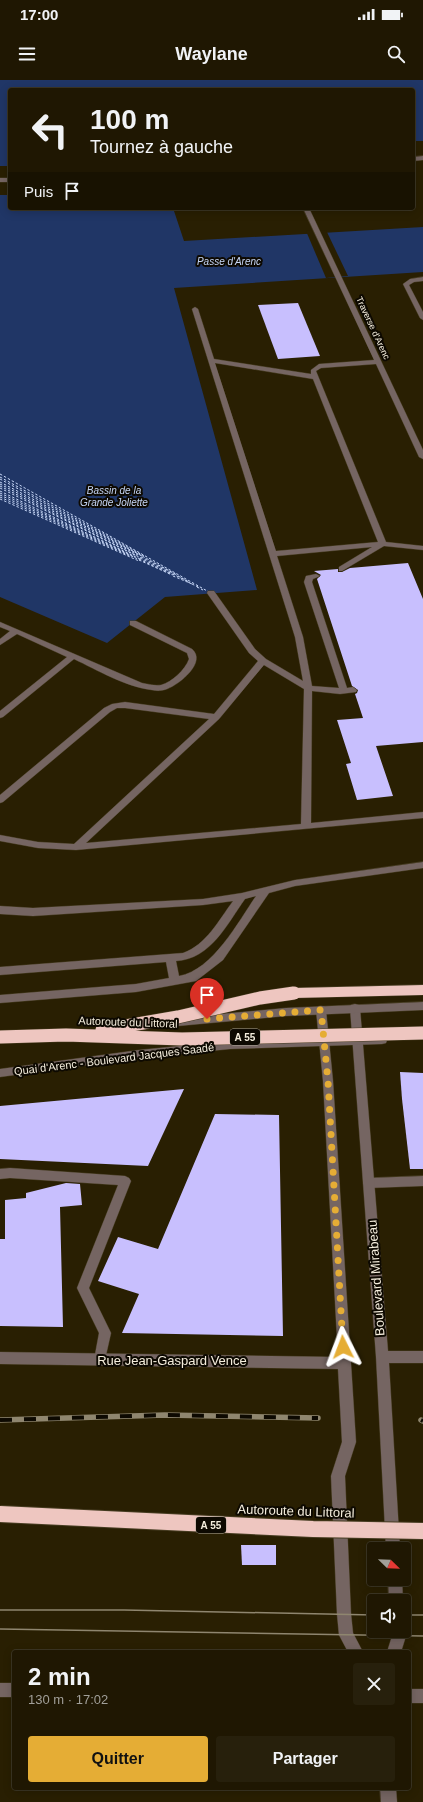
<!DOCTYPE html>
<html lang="fr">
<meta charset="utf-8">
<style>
:root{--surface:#1f1702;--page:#27200c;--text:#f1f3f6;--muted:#a19f99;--line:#3c3624;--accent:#e5ad35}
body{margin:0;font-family:Arial,sans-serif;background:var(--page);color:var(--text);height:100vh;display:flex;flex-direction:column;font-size:15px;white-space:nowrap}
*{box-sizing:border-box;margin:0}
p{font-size:13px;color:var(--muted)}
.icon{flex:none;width:22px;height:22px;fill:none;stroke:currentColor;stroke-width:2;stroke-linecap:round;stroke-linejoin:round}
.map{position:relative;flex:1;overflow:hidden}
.drawer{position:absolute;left:12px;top:1570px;width:399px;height:140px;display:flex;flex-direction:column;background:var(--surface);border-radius:4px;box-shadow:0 2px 10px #0003,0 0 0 1px var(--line)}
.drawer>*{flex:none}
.hud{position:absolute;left:8px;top:8px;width:407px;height:122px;border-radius:4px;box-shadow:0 2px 10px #0003,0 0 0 1px var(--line);background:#1f1702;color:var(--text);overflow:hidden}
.needle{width:26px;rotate:113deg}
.controls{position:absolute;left:367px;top:1462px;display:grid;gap:8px}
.controls a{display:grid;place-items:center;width:44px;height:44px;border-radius:4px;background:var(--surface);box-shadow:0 2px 10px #0003,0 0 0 1px var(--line);font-size:20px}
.pin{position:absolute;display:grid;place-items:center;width:34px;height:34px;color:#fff;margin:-41px -17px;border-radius:50% 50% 50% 0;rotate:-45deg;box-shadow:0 0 4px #0007}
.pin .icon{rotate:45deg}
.me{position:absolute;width:44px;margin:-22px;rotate:357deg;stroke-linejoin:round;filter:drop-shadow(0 0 3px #0008)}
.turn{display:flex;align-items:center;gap:14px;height:84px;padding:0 16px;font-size:18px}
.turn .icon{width:52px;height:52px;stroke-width:2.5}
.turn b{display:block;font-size:28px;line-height:34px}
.then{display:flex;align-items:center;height:38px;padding:0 16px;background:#0003;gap:8px;font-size:15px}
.round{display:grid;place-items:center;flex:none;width:42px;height:42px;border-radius:4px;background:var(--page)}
.summary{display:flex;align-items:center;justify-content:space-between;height:68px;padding:0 16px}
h1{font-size:24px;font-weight:700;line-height:30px}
.action{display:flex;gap:8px;margin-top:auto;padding:8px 16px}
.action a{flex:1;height:46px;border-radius:4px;background:var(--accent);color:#111;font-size:16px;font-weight:700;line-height:46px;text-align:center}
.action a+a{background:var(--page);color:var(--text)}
.status{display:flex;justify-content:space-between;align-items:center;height:28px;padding:0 20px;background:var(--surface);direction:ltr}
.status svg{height:11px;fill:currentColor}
header{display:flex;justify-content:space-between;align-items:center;height:52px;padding:0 16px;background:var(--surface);font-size:18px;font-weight:700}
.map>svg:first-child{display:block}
.water{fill:#203666}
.pier{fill:#291f02}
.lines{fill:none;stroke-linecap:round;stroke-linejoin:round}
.ferry{stroke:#c6d6f6;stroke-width:1;stroke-dasharray:2.5 2;stroke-linecap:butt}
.building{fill:#c8bffe}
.service-casing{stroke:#463c21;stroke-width:1}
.minor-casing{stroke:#463c21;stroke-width:1}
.tertiary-casing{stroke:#463c21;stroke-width:1}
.motorway-casing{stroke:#463c21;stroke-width:1}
.service{fill:#756562;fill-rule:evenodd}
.minor{fill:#756562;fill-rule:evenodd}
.tertiary{fill:#756562;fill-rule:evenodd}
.motorway{fill:#eec6c0;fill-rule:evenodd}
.tram{stroke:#8f866f;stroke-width:1.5}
.rail-casing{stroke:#8f866f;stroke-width:5.5}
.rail{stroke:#0d0901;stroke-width:4;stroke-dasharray:12;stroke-linecap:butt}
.motorway-bridge-far1-casing{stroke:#463c21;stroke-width:14;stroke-linecap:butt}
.motorway-bridge-casing{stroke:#463c21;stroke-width:18;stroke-linecap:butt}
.motorway-bridge-far1{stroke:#eec6c0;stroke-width:13}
.motorway-bridge{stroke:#eec6c0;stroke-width:16}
.route{stroke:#e5ad35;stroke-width:7;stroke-dasharray:0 12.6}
.labels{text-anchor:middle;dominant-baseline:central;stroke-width:4;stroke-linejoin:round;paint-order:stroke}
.far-street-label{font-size:9px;fill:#f5eedd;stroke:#0d0901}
.far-water-label{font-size:10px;font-style:italic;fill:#c6d6f6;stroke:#0d0901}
.shield{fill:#0d0901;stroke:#afa99b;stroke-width:1}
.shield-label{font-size:10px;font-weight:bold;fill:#f5eedd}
.street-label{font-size:11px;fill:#f5eedd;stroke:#0d0901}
.near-street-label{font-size:13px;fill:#f5eedd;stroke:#0d0901}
</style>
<div class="status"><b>17:00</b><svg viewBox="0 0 49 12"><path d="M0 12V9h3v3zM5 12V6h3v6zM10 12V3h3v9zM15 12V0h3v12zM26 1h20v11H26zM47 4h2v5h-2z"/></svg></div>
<header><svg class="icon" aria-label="menu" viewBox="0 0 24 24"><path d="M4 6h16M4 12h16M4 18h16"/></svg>Waylane<svg class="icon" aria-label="search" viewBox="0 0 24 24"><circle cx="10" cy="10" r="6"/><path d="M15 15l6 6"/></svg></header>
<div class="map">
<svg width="423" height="1722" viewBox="0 0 423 1722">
<rect width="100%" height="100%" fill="#291f02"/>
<g class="water">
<path d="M0,0H423V61H413V10H10V86H0Z"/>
<path d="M0,115H10V128H173L184,161L423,147V192L174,208L257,510L165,517L107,563L0,517Z"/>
</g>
<path class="pier" d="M326,150L348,196L326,198L306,151Z"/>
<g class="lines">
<g class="ferry">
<path d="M0,394L209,512"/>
<path d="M0,397L144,476"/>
<path d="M0,399L177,495"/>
<path d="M0,402L142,476"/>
<path d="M0,404L138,475"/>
<path d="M0,406L141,478"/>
<path d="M0,408L137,476"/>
<path d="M0,411L140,479"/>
<path d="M0,413L135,477"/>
<path d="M0,415L140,480"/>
<path d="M0,417L130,476"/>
<path d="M0,419L139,481"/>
<path d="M141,477L175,494"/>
<path d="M140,478L187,501"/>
<path d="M139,479L173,495"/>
<path d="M139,480L172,495"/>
<path d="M173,496L192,504"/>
<path d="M178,496L189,502"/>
<path d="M188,502L198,507"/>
<path d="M197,507L203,510"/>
</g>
</g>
<g class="building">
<path d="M298,223L320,276L278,279L258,225Z"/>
<path d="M408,483L423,519V662L376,666L393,716L357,720L346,684L351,683L337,640L363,638L355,614L357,613L358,610L352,606L317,499L321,495L314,491L338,489V492H342L350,488Z"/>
<path d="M400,992L423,993V1089H410L402,1019Z"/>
<path d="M184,1009L148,1086L0,1079V1026Z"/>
<path d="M215,1034L279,1035L283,1256L122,1253L139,1214L98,1201L118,1157L158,1169Z"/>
<path d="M66,1103L80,1104L82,1125L60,1127L63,1247L0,1246V1159H5V1120L26,1118V1113Z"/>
<path d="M241,1465H276V1485H242Z"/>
</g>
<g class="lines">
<g class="service-casing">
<g id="service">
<path d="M423,76V80L413,81V77Z"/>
<rect x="0" y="98" width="10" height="4"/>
<path d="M303,128H309L423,370V379L419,377L376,284L321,288L316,291L386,462L423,466V470L384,466L342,491H339V487L372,467L277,476L303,557L312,606L339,608L304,502L306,496L316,494L320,496L313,499L312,502L347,608L353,607L357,610L356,612L340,614L312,611L311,743L423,732V738L76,770L38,768L0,761V755L38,762L74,764L209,639L125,628H117L110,632L3,722L0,723V715L104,628L112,624L125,622L214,634L258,581L249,573L207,513L208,511H214L255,569L266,579L303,601L295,557L192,229L195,227L198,229L214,279L311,294V290L319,284L374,280ZM215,283L313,299L378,462L276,471ZM264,585L304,609L301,744L86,763L219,639Z"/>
<path d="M423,197V201L414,202L409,205L423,232V240L420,238L403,204L410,199Z"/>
<path d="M130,541H136L192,569C207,582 180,604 167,609C162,611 157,611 152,610C126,607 97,590 74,579L3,637L0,638V631L67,577L17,554L0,565V559L10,551L0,547V542L142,603C148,604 155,606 161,605C172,602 185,590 189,579L187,573L130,545Z"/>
<path d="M423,782V788L295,806L269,813L223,880L196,901L136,912L0,923V915L136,904L169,898L166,882L0,895V887L183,873C206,865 219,840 233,821L203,825L33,836L0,834V826L33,828L203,819L242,813L295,800ZM256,816C238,842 213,890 179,896L176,881C211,879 227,844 245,819Z"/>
<path d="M10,1088L125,1096L129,1098L131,1101L89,1208L111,1253L104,1284L100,1286L96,1284L94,1280L99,1253L77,1208L118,1105L10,1098L0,1099V1089Z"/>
<path d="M423,1096V1106L369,1108L365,1106L363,1103L365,1100L369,1098Z"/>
</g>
</g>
<g class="minor-casing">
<g id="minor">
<path d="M355,924L359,925L360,928L388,1271H423V1283H389L400,1469H386L376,1277L350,928L351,925Z"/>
<path d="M321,926L325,927L326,930L333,1001L356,1362L345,1396L351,1534L353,1553L363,1572H348L339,1555L337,1534L331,1396L342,1362L338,1289L0,1284V1272L338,1277L323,1001L316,930L317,927Z"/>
<path d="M388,1499H402L403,1521H389Z"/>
<path d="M404,1548L406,1556L401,1572H387L392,1556L391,1551H404Z"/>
<path d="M380,1708H396L397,1722H381Z"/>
</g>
</g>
<g class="tertiary-casing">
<g id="tertiary">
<path d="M423,922V930L286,936L178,946L174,945L173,942L174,939L178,938L286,928Z"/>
<path d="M382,956L386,957L387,960L386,963L382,964L230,969L139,978L0,997V989L139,970L230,961Z"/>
<rect x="0" y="1603" width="14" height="14"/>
<rect x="409" y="1609" width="14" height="14"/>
</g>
</g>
<g class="motorway-casing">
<path id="motorway" d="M423,905V915L294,918L290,916L288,913L290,910L294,908Z"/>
</g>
<use href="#service" class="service"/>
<use href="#minor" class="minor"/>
<use href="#tertiary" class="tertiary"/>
<use href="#motorway" class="motorway"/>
<g class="tram">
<path d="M0,1530H124L374,1535"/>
<path d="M404,1535H423"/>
<path d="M0,1549L423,1556"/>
</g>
<g class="rail-casing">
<g id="rail">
<path d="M0,1340L165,1335L318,1338"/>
<path d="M421,1340L423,1341"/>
</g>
</g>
<use href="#rail" class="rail"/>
<g class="motorway-bridge-far1-casing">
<g id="motorway-bridge-far1">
<path d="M102,950L178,937L260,918L294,913"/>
<path d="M0,957L66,955L182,959L423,953"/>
</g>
</g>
<g class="motorway-bridge-casing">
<path id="motorway-bridge" d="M0,1434L313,1449L423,1451"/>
</g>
<use href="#motorway-bridge-far1" class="motorway-bridge-far1"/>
<use href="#motorway-bridge" class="motorway-bridge"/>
</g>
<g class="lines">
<path class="route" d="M207,939L321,930L328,1001L343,1267"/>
</g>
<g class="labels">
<g class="far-street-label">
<text transform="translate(373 248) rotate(65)">Traverse d'Arenc</text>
</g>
<g class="far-water-label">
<text x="229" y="181">Passe d'Arenc</text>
<text x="114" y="410">Bassin de la<tspan x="114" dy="12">Grande Joliette</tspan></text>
</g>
<g class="shield">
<rect x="230" y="949" width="30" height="16" rx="3"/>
<rect x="196" y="1437" width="30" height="16" rx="3"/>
</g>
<g class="shield-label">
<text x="245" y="957">A 55</text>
<text x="211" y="1445">A 55</text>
</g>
<g class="street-label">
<text transform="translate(128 942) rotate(2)">Autoroute du Littoral</text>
<text transform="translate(114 979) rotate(-7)">Quai d'Arenc - Boulevard Jacques Saadé</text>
</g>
<g class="near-street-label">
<text transform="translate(376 1198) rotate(-94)">Boulevard Mirabeau</text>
<text x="172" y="1280">Rue Jean-Gaspard Vence</text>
<text transform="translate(296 1431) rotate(2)">Autoroute du Littoral</text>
</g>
</g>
</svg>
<div class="controls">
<a><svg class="needle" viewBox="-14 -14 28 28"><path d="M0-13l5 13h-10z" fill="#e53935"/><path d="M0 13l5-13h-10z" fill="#a19f99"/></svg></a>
<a><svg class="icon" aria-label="sound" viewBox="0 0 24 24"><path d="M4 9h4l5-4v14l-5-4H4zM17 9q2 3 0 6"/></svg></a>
</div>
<div class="pin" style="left:207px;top:939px;background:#d93025"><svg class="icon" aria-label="arrive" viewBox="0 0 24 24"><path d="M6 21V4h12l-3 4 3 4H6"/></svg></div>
<svg class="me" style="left:343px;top:1267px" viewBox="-20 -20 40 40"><path d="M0-17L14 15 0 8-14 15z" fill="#e5ad35" stroke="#fff" stroke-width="4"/></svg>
<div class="hud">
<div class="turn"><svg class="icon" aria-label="left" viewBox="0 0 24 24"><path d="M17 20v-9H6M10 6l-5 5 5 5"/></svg><div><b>100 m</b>Tournez à gauche</div></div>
<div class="then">Puis<svg class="icon" aria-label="arrive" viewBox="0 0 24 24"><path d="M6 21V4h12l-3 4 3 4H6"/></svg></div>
</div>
<section class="drawer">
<div class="summary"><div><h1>2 min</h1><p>130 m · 17:02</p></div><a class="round"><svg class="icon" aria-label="close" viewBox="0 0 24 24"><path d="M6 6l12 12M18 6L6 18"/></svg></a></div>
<div class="action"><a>Quitter</a><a>Partager</a></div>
</section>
</div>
